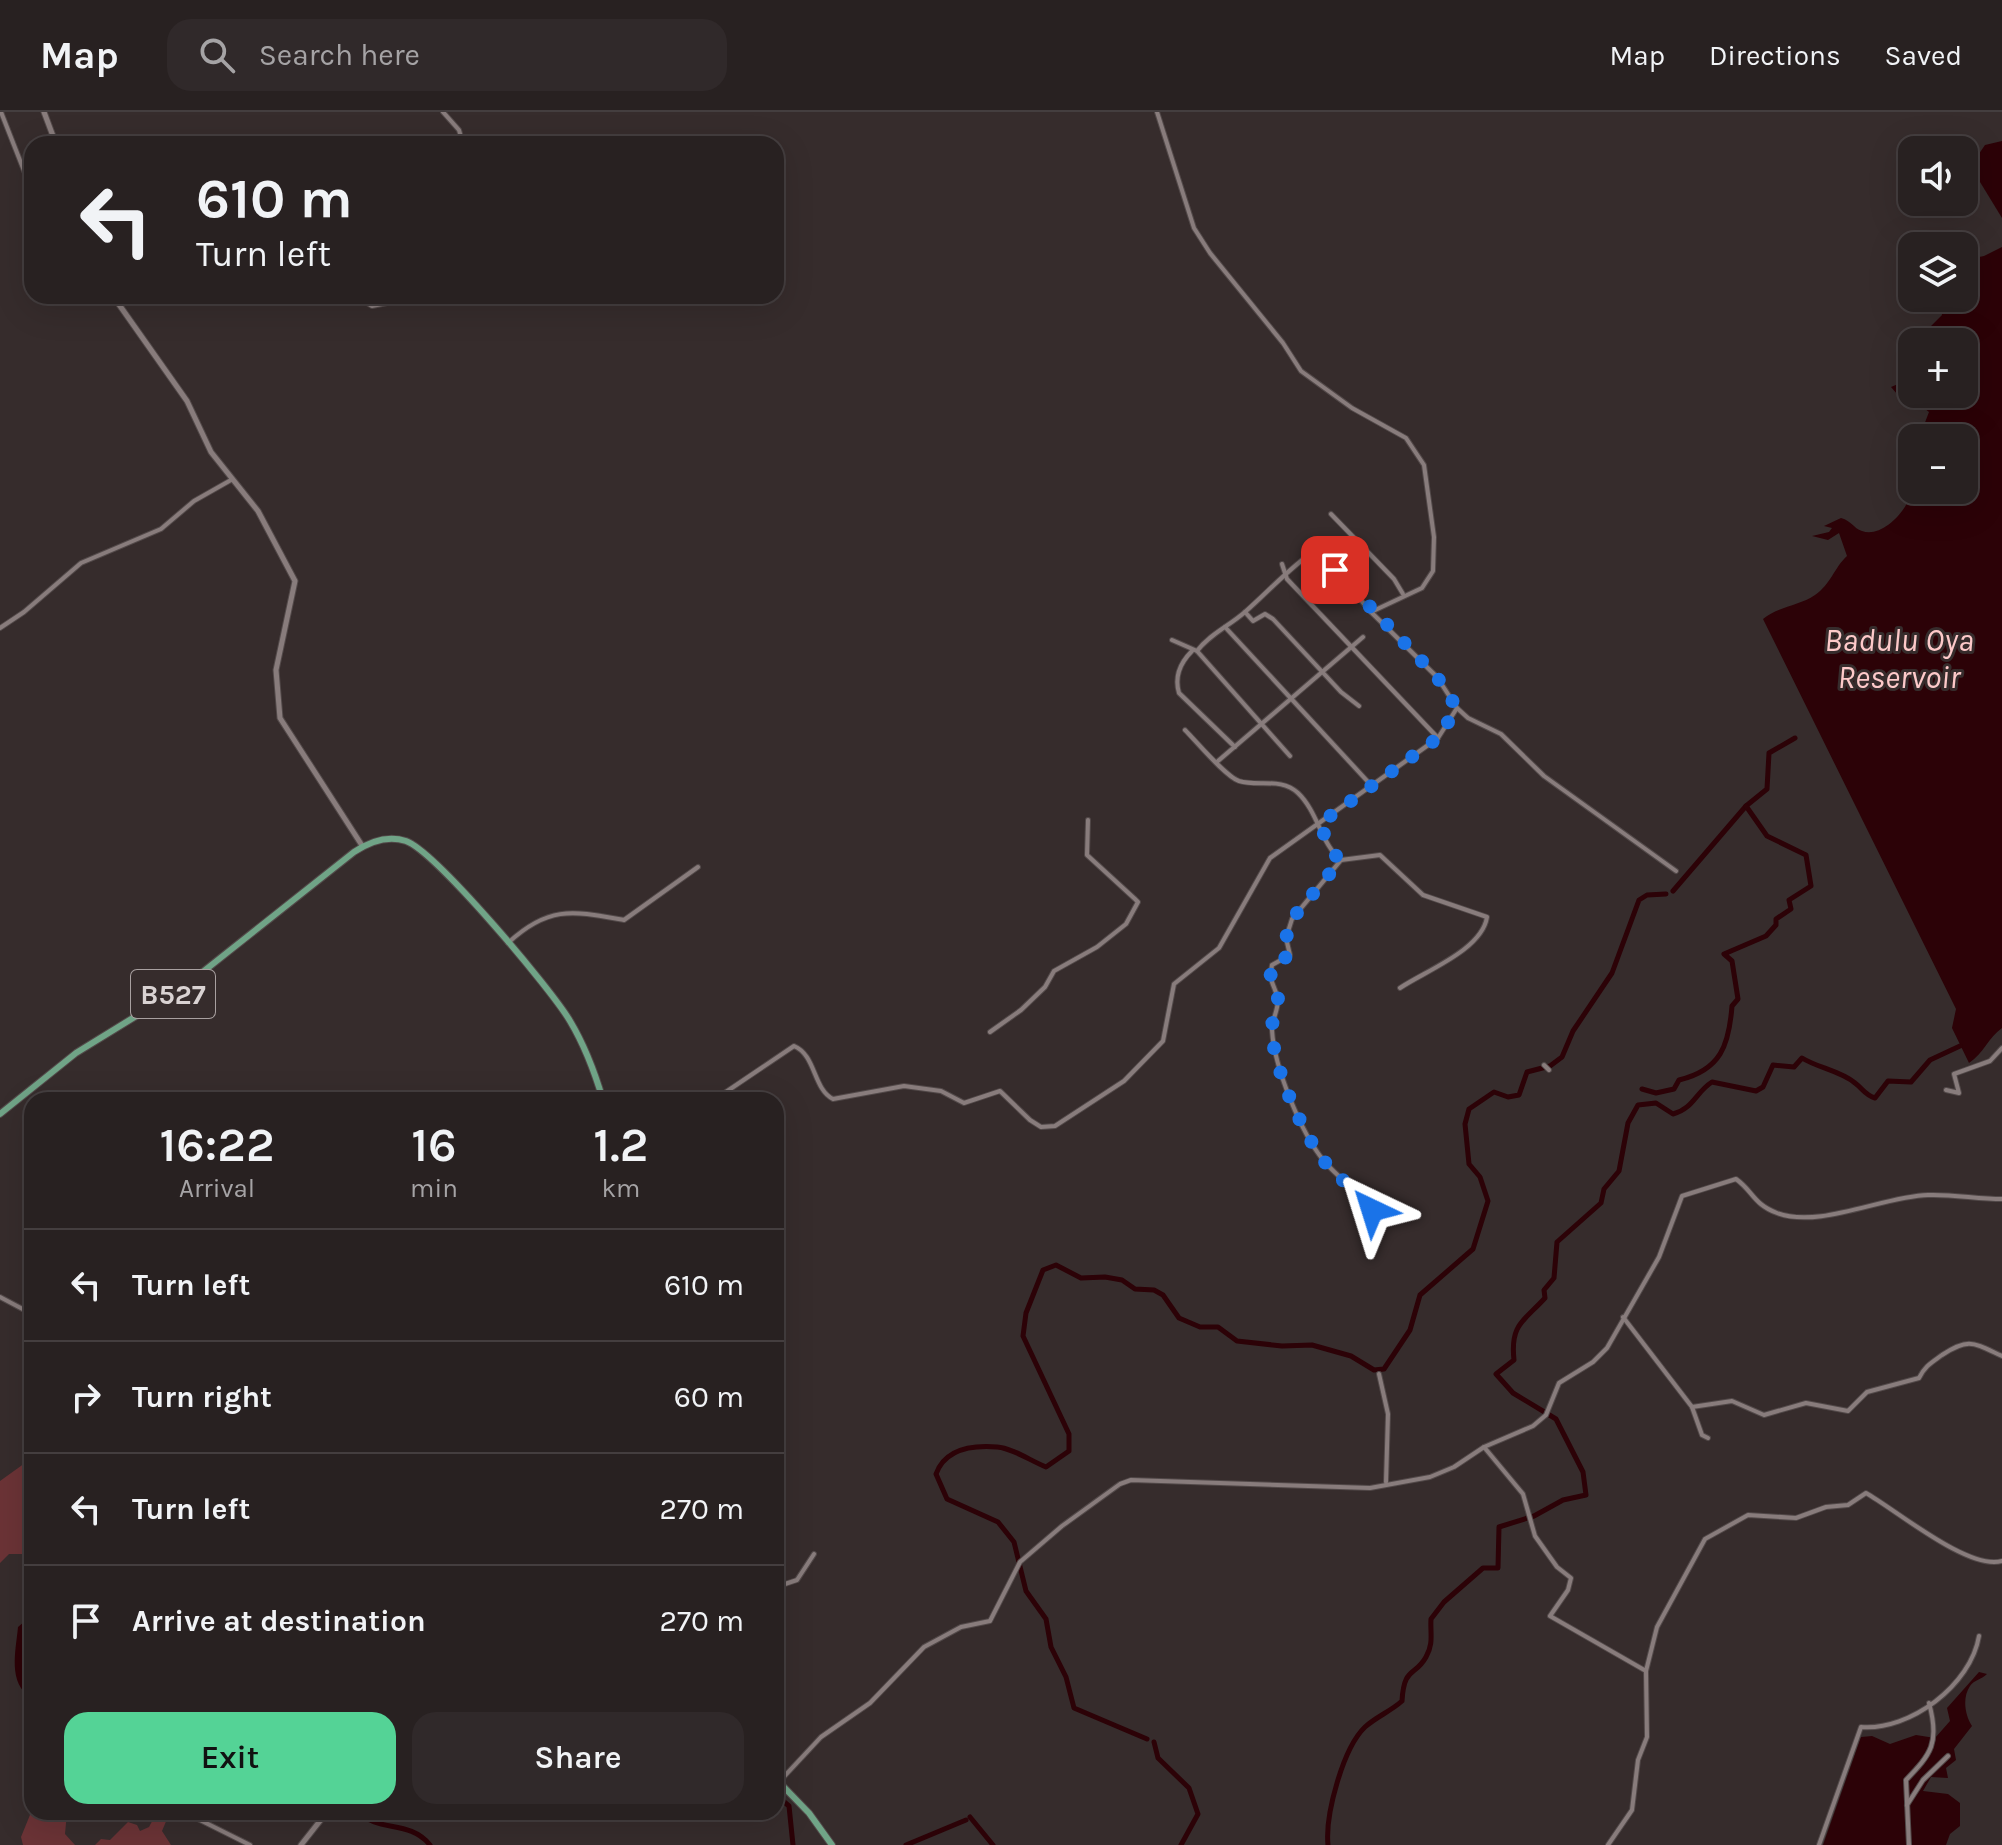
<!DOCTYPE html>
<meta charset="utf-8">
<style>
:root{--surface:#282121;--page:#30292a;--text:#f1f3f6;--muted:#a5a3a5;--line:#443e3f;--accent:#54d396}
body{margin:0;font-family:Karla,sans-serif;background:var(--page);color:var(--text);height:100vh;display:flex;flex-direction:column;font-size:30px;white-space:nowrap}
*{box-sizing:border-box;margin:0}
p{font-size:26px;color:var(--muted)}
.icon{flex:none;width:44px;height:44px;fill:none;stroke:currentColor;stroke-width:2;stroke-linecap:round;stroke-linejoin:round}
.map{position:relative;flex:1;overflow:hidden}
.sheet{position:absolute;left:24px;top:980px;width:760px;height:728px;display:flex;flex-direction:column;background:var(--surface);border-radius:24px;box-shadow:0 8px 32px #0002,0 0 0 2px var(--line)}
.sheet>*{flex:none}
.banner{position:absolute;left:24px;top:24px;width:760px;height:168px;border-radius:24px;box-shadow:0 8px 32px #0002,0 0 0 2px var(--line);background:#282121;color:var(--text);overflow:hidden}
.buttons{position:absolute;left:1898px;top:24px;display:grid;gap:16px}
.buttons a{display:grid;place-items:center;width:80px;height:80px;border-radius:16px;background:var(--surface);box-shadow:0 8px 32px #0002,0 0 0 2px var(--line);font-size:40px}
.pin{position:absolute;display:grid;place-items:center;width:68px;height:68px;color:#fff;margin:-34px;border-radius:16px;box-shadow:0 4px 12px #0006}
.me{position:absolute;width:88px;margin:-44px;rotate:319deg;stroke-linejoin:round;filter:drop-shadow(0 0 6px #0008)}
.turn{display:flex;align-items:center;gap:28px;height:168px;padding:0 40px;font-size:36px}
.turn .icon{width:104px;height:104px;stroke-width:2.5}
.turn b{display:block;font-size:56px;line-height:68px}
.eta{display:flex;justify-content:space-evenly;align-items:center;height:136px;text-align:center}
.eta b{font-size:48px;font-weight:600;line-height:56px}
.action{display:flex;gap:16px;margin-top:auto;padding:16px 40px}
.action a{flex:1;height:92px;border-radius:24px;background:var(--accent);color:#111;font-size:32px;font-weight:600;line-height:92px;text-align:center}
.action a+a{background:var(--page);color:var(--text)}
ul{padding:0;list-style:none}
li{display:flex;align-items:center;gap:24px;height:112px;padding:0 40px;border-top:2px solid var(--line)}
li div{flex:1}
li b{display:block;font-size:30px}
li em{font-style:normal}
header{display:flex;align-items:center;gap:48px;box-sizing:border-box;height:112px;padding:0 40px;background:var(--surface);border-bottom:2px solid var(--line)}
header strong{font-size:38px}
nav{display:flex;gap:44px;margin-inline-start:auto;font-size:28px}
.search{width:560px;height:72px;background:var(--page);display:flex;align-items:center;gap:20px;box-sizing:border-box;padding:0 28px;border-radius:24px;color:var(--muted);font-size:30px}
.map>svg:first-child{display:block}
.green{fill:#6b3336}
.water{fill:#2c0207}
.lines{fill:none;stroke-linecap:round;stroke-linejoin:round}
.canal{stroke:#2c0207;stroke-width:5}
.street-casing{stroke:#524949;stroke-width:6}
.secondary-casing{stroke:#524949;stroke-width:7}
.primary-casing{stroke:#524949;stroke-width:8}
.street{stroke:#887c7c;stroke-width:4}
.secondary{stroke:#887c7c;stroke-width:5}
.primary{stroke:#70a487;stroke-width:6}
.route{stroke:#1a73e8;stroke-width:14;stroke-dasharray:0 25.2}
.labels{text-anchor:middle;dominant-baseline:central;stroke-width:6;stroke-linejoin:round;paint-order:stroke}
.shield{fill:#362c2c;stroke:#a8a0a0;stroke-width:2}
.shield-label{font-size:28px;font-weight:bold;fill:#d9d2d2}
.water-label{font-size:32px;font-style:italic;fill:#fdc9c9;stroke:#362c2c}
</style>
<header>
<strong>Map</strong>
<div class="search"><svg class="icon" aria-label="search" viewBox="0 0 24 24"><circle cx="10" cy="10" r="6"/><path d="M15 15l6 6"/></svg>Search here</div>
<nav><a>Map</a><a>Directions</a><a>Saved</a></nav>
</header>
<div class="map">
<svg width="2002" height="1733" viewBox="0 0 2002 1733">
<rect width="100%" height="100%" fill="#362c2c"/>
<g class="green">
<path d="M32,1346V1442H9L0,1451V1369Z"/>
<path d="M32,1698L67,1700L65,1722L75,1733H23L21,1725Z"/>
<path d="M157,1700H170L162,1719L171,1733H95L101,1727L110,1728L128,1710L137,1713L140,1719L149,1715Z"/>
</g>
<g class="water">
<path d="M2002,29V106L1980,70L1974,49L1985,33Z"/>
<path d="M2002,135V916C1988,926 1984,941 1969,951L1952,916L1956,897L1763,507C1779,494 1799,494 1815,483C1831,472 1834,456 1847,444L1839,421L1828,428L1812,424L1829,420L1832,416L1824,414L1841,406C1852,409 1853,416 1862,419C1881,426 1905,401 1910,384L1904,371L1911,366L1906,350L1912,351V378H1964V326H1919L1929,300L1920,293L1903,289L1891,275L1912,266V282H1964V230H1942L1939,219L1931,214L1942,203L1940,186H1964V148L1984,144Z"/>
<path d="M32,1503V1586C7,1572 16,1538 18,1515Z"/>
<path d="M1979,1560L1987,1562C1982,1567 1974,1568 1970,1574C1962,1586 1965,1603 1972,1614L1954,1637L1956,1648L1946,1656L1948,1666L1931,1665L1923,1679L1948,1682L1960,1691V1714L1950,1722L1946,1733H1823L1861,1625L1872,1624L1890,1632L1916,1623L1935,1626L1950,1609L1947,1596Z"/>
</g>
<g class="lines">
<g class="canal">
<path d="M1673,779L1746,694L1767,677L1769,641L1795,626"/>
<path d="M1642,977L1656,981L1674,977L1679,968C1721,958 1729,933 1732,894L1738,887L1732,849L1724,842L1766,824L1776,813V807L1791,797L1789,788L1811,774L1806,743L1767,724L1746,694"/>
<path d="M1147,1627L1074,1596L1066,1565L1051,1535L1046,1507L1026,1479L1014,1430L998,1410L947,1387L936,1362C945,1337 972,1333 997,1335C1012,1336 1031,1349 1046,1355L1069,1339V1322L1023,1224L1026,1201L1043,1158L1056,1153L1081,1166L1105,1165L1122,1168L1135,1177L1154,1178L1163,1183L1179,1206L1200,1215H1218L1237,1229L1282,1234L1312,1233L1351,1244L1374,1258L1384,1257L1410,1218L1420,1183L1473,1137L1488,1089L1480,1065L1469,1052L1465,1012L1469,997L1494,980L1508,985L1519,983L1527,960L1550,954L1562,945L1573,919L1612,861L1639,788L1647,783L1666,782"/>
<path d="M1154,1630L1158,1646L1189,1676L1198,1702L1181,1733"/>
<path d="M776,1683L789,1694L793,1733"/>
<path d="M360,1700C377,1721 409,1707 430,1733"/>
<path d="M970,1705L993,1733"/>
<path d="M906,1733L966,1708"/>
<path d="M1328,1733C1325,1703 1343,1636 1365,1615C1376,1605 1391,1599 1402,1589C1404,1554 1415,1565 1426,1545C1434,1531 1430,1521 1431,1507L1444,1490L1483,1456H1498L1499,1415L1534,1404L1563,1388L1586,1383L1583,1360L1556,1307L1513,1281L1496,1262L1514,1248C1510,1212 1524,1209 1545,1186L1544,1178L1554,1166L1557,1130L1601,1091L1604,1077L1619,1059L1628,1011L1638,993L1656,991L1673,1002C1693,997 1696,980 1712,970L1756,979L1763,975L1773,953L1794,955L1802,946C1818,956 1841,959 1855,971C1863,977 1865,983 1875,986L1888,969L1911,970L1930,948L1960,934"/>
</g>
<g class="street-casing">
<g id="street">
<path d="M1,0L32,79"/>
<path d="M443,0L459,18L463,32"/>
<path d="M1157,0L1194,116L1210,141L1283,231L1301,259L1352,296L1406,326L1424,353L1434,425L1433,459L1422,476L1371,500"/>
<path d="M178,32L186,29L192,32"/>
<path d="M356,184L372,194L387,191L394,184"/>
<path d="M1331,402L1394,467L1403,482"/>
<path d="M1282,452L1287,467L1438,626"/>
<path d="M1245,500L1253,509L1265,502L1273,507L1341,580L1359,594"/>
<path d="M1225,515L1370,672"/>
<path d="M0,516L24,500L81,451L161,417L194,389L231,368"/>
<path d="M1172,528L1197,539L1290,644"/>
<path d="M1192,539C1180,551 1174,564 1179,581L1235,635"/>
<path d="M1457,596L1468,606L1501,622L1544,664L1676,759"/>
<path d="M1185,618C1197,630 1225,664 1239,669C1258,675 1281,665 1298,681C1318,700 1321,732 1341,748L1380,743L1423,783L1487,805C1482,838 1425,859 1400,876"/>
<path d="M1218,649L1363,525"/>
<path d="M1341,748L1292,807L1286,826L1290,843L1272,853C1268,872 1276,874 1278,888C1278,898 1272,908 1272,918C1274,955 1301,1021 1324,1049C1339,1067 1358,1078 1372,1098"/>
<path d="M508,831C549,793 573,799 624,808L698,755"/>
<path d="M990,920L1021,898L1045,875L1054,859L1097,835L1126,812L1138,790L1135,787L1087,743L1088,708"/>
<path d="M1544,953L1549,958"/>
<path d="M1946,978L1959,981L1954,962L1990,949L2002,936"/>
<path d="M714,988L794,934C816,943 813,977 833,987L904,974L941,979L964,991L1000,979L1030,1008L1041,1015L1055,1014L1124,969L1163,929L1174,872L1219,836L1270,746L1438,626L1457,596L1437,565L1371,500L1317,437C1290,455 1270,478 1245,500C1229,514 1210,522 1197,539"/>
<path d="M0,1185L32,1202"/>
<path d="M1623,1205L1692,1295L1732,1289L1764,1303L1806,1291L1848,1299L1867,1280L1919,1266C1925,1254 1931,1251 1942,1243C1969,1225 1974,1231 2002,1244"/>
<path d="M1379,1262L1388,1302L1386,1370"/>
<path d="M1692,1295L1702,1323L1708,1326"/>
<path d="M1484,1335L1523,1382L1535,1424L1557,1455L1571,1466L1568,1478L1550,1504L1646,1559L1657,1515L1705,1427L1748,1403L1796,1406L1826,1395L1848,1393L1866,1381C1896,1398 1969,1459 2002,1449"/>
<path d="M776,1475L797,1468L814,1442"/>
<path d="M779,1670L821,1625L870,1591L924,1535L961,1515L990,1509L1020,1450L1062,1414L1120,1372L1131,1368L1370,1376L1430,1365L1454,1355L1484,1335L1533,1314L1546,1303L1559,1271L1593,1250L1607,1236L1659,1145L1682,1084L1736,1067C1753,1079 1753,1092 1777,1101C1819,1117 1884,1084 1928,1083C1953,1082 1977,1087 2002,1087"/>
<path d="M1907,1693L1923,1668L1948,1644"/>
<path d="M184,1700L250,1733"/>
<path d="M1608,1733L1632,1698L1638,1648L1647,1625L1646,1559"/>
<path d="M1819,1733L1861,1615C1910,1619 1971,1573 1979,1524"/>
<path d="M1909,1733L1906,1668C1931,1642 1940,1631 1929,1591"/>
</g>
</g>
<g class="secondary-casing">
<g id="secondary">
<path d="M44,0L56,32"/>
<path d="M113,184L187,289L211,340L258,399L295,469L276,558L280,606L363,735"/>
<path d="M301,1733L327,1700"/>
</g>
</g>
<g class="primary-casing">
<g id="primary">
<path d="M0,1002L76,941L185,874L354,740C369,730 388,723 406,729C436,740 552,878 570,909C585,934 595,961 603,988"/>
<path d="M776,1667L809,1701L832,1733"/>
</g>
</g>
<use href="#street" class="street"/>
<use href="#secondary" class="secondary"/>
<use href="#primary" class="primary"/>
</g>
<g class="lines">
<path class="route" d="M1335,458L1437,565L1457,596L1438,626L1319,712L1334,742L1341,748L1292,807L1286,826L1290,843L1272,853C1269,867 1271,874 1278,886C1277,896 1272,906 1272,917C1272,953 1302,1020 1324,1049C1338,1067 1358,1078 1372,1098"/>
</g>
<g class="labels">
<rect class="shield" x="131" y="858" width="84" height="48" rx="6"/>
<g class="shield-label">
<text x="173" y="882">B527</text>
</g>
<g class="water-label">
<text x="1899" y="528">Badulu Oya<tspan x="1899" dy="37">Reservoir</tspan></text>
</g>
</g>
</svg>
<div class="buttons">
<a><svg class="icon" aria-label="sound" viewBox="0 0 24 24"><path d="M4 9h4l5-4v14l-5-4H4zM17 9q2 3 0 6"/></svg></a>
<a><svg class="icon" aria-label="layers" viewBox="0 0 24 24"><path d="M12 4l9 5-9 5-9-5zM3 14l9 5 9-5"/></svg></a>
<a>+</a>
<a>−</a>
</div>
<div class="pin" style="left:1335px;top:458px;background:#d93025"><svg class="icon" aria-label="arrive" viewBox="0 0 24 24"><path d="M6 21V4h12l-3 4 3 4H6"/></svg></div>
<svg class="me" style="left:1372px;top:1098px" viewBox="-20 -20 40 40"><path d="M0-17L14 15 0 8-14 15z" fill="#1a73e8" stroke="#fff" stroke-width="4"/></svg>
<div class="banner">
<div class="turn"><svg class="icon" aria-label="left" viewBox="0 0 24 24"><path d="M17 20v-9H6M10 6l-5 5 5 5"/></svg><div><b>610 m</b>Turn left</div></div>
</div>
<section class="sheet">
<div class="eta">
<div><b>16:22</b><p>Arrival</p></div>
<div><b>16</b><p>min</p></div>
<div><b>1.2</b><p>km</p></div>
</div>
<ul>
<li><svg class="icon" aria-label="left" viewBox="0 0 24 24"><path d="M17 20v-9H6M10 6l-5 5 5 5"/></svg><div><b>Turn left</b></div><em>610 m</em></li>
<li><svg class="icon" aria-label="right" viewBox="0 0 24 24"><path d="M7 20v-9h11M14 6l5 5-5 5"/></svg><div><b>Turn right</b></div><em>60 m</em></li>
<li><svg class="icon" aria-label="left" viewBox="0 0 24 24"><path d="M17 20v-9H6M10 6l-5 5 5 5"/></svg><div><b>Turn left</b></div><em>270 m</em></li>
<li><svg class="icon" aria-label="arrive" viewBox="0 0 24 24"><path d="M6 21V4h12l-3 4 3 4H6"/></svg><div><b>Arrive at destination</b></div><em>270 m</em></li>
</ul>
<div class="action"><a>Exit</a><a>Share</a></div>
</section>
</div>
